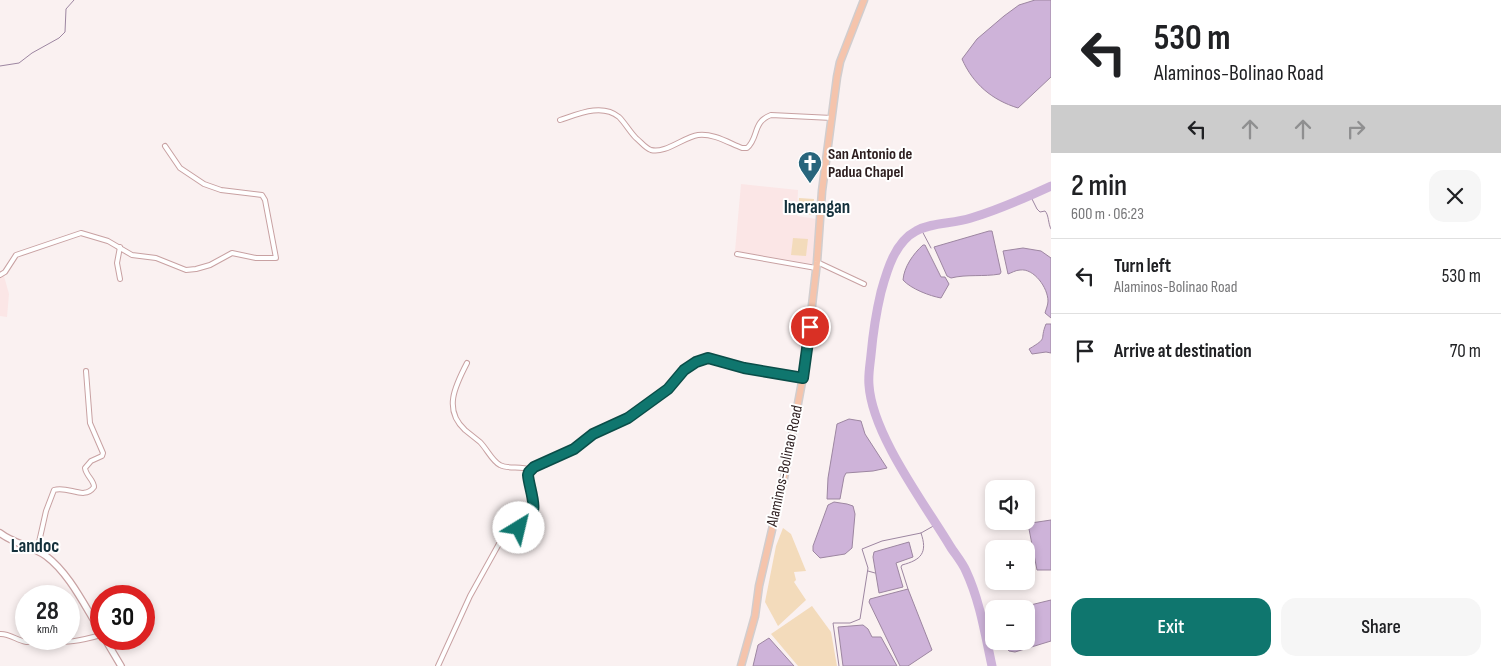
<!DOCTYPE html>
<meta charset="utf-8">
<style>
:root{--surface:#fff;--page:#f6f6f6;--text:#202124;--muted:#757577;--line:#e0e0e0;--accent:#0f766e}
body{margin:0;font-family:"Sofia Sans Condensed",sans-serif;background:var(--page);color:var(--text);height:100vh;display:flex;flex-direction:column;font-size:19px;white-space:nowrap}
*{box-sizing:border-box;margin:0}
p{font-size:16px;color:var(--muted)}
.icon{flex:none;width:28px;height:28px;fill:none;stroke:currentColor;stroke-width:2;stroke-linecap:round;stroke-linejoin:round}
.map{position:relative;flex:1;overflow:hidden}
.sheet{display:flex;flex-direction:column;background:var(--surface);width:450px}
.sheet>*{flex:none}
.banner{background:#fff;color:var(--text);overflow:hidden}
.controls{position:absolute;left:985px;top:480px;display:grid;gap:10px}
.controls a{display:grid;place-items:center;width:50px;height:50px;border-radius:10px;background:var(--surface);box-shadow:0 2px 8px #0003;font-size:25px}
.speed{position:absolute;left:15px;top:585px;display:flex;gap:10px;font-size:25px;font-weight:700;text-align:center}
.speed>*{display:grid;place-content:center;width:65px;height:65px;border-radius:50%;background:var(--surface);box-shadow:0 2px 8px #0003;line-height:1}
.speed small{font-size:12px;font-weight:400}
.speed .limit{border:8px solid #d22;background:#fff;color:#111}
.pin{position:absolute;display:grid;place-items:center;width:42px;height:42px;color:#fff;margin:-21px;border:2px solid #fff;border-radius:50%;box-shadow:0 1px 5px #0007}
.me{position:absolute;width:55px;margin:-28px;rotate:36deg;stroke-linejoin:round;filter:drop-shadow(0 0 4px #0008)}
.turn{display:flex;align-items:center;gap:18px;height:105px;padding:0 20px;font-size:22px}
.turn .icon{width:65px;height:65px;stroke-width:2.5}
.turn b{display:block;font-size:35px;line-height:42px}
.lanes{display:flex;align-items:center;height:48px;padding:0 20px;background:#0003;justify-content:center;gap:25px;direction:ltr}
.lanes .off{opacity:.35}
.round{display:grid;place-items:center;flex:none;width:52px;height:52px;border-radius:15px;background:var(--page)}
.overview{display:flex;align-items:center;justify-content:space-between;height:85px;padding:0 20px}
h1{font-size:30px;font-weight:600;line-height:38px}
.button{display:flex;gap:10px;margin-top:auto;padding:10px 20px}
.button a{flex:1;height:58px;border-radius:15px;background:var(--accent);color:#fff;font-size:20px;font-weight:600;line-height:58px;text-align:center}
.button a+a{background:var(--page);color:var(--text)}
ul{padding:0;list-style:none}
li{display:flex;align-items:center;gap:15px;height:75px;padding:0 20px;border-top:1px solid var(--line)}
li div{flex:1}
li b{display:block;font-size:19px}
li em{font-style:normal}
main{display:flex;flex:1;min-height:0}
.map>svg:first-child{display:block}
.built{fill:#fbe6e6}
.green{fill:#f3dbbb}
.water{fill:#ceb3d9;stroke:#9d86a1}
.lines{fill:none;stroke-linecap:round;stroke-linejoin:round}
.stream{stroke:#9d86a1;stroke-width:1}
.river{stroke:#ceb3d9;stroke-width:9}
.street-casing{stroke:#c8a1a2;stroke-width:6}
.secondary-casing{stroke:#c8a1a2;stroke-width:8}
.primary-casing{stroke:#d1cdce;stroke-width:9}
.street{stroke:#fff;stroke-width:4}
.secondary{stroke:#fff;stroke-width:5.5}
.primary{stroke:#f5c4ac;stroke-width:6}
.route-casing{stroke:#0a4d48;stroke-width:12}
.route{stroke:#0f766e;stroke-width:9}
.labels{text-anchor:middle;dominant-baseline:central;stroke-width:4;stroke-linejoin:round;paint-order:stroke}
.poi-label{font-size:16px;font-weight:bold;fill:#2c1d1e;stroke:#fff;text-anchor:start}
.street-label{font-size:16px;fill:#2c1d1e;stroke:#fff}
.quarter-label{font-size:19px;font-weight:bold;fill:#14313c;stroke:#fff}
</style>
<main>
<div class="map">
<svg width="1051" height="666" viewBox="0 0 1051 666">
<rect width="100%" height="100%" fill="#faf1f1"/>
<g class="built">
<path d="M741,184L798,190L797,216L817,219L813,264L735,251Z"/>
<path d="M4,276L9,294L7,317L0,316V279Z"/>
</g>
<g class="green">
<path d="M799,198L814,199L813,215L798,213Z"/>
<path d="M793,238L808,239L806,256L791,255Z"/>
<path d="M783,528L791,534L806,571L794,572L796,580L794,582L806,600L778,626L765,602L776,546Z"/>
<path d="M812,606L831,632L837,666H798L771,634Z"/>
</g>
<g class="water">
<path d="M1035,0H1051V77L1018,108C992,100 973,84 962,59L977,39L1004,16L1019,5Z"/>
<path d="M989,231H992L1001,272L1000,274C983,277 967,274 951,278L947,276L934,247Z"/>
<path d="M923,245H925L941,277H945L949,284L941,298C930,296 911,289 903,280C904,267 913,254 923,245Z"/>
<path d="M1023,248L1041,251L1051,258V318L1045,313C1046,309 1048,305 1048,301C1048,288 1034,268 1020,270C1016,270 1011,273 1008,274L1003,251Z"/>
<path d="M1046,324H1051V353L1046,352L1032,354L1029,349C1049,337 1039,341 1046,324Z"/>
<path d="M849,419L861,421L865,434L887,468L873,471L846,473L844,477L840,499H827L828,478L837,424Z"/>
<path d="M834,502L847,504L853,506L855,514L852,548L845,554L820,558L813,551V546L828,505Z"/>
<path d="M1051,520V570H1037L1029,529L1031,523Z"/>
<path d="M909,542L913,557L896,563L903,587L879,593L873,557L874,552Z"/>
<path d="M908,589L932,650L908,666H900L869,602L870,599Z"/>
<path d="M1051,600V641L1015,652L1009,651L1006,647L1005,641H1026V609H1014Z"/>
<path d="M863,625L868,629L872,637H881L897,666H843L838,627Z"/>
<path d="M769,638L794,666H753L758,645Z"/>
</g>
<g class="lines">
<g class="stream">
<path d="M0,66L19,63L32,53L59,38L65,32L66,9L74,0"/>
<path d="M1030,195L1037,209L1040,212L1045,211C1049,215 1048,224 1051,229"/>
<path d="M921,229L931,248"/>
<path d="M868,571L875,573"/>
<path d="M908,589L901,567L902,565C921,560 928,553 921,533"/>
<path d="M839,666L833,623H850L860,619L868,568L862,549L882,541L921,533L937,524"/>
</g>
<path class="river" d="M992,666C985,634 980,601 966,571C962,562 955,554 950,546C924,503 872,434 869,385C868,375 870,365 871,355C873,333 876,313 881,292C887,270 895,242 916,231C932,222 953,224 971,218C998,210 1025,198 1051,186"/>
<g class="street-casing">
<g id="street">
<path d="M560,120C578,114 602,103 619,117C625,123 630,132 636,138C641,142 645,148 651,150C665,154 684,137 698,135C713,133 729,143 742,148H747C759,138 752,122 771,115L832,118"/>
<path d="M120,247L117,263L120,279"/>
<path d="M737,254L816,268"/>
<path d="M817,262L864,284"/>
<path d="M0,275L5,272L16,255L81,233L108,241L132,255L156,258L186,270L196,269L210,265L232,253L256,258H276L265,200L262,195L221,190L204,184L180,168L165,146"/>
<path d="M467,363C455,386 443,410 465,430C470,434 475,438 480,442C487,449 492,461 500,465C509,470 521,465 530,470"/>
<path d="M37,551L46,511L54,490C68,485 84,501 94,487C94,480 86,476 85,468L91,461L102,456L103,453L90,423L86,371"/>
<path d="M0,634C13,633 24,648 35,639"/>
<path d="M46,639C64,645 83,640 101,635"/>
<path d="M438,666L470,596L500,542C508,531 525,529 531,518C539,503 524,485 530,470L574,449L593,434L628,417L671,387L684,370L696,362L708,358L744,368L803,378"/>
</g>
</g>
<g class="secondary-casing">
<g id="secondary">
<path d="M0,533C14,544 32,546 46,556C70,574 85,607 101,632"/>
<path d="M105,639L121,666"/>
</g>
</g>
<g class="primary-casing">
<path id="primary" d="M741,666L755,616L759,586L784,478L805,366L817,262L822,191L837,77L840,62L864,0"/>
</g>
<use href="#street" class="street"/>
<use href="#secondary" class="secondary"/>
<use href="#primary" class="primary"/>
</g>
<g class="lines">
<g class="route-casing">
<path id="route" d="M519,528C523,525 527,523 529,520C539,510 529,488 528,475L529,472L534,467L574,449L593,434L628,418L668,389L684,370L696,362L708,358L744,368L803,378L810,327"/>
</g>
<use href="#route" class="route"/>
</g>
<defs>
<g id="church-pin" transform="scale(1.25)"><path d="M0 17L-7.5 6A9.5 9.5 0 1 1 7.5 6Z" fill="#28657c" stroke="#fff"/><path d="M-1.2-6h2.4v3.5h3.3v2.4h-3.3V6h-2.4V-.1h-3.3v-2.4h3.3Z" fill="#fff"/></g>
</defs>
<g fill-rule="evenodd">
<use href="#church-pin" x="810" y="163"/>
</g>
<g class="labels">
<g class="poi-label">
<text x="828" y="154">San Antonio de<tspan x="828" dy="18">Padua Chapel</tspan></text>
</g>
<g class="street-label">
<text transform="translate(785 466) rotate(-78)">Alaminos-Bolinao Road</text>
</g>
<g class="quarter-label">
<text x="817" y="207">Inerangan</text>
<text x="35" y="546">Landoc</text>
</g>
</g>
</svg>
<div class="controls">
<a><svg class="icon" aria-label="sound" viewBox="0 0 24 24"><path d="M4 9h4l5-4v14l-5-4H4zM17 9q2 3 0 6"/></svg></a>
<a>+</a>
<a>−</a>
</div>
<div class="speed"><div>28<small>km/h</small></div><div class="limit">30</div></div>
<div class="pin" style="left:810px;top:327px;background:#d93025"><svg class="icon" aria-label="arrive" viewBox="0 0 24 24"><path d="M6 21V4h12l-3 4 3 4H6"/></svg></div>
<svg class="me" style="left:519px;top:528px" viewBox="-20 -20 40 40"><circle r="19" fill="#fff"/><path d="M0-13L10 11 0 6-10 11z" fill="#0f766e"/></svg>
</div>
<section class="sheet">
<div class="banner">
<div class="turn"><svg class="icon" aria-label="left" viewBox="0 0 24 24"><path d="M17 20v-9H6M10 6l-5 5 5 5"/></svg><div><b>530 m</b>Alaminos-Bolinao Road</div></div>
<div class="lanes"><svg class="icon" aria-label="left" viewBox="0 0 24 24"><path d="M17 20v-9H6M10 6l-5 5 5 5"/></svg><svg class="icon off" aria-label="ahead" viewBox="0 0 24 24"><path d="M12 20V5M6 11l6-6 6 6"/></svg><svg class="icon off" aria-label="ahead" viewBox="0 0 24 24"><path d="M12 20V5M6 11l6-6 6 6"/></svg><svg class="icon off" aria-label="right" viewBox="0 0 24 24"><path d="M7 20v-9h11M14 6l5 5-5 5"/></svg></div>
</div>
<div class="overview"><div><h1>2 min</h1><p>600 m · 06:23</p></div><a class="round"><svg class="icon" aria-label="close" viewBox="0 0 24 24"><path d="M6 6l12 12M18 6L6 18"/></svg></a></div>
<ul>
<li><svg class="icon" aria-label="left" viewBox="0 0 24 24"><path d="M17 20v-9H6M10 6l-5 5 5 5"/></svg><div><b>Turn left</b><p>Alaminos-Bolinao Road</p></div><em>530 m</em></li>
<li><svg class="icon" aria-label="arrive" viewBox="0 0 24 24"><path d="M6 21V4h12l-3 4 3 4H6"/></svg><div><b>Arrive at destination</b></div><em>70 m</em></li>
</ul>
<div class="button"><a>Exit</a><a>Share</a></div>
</section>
</main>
